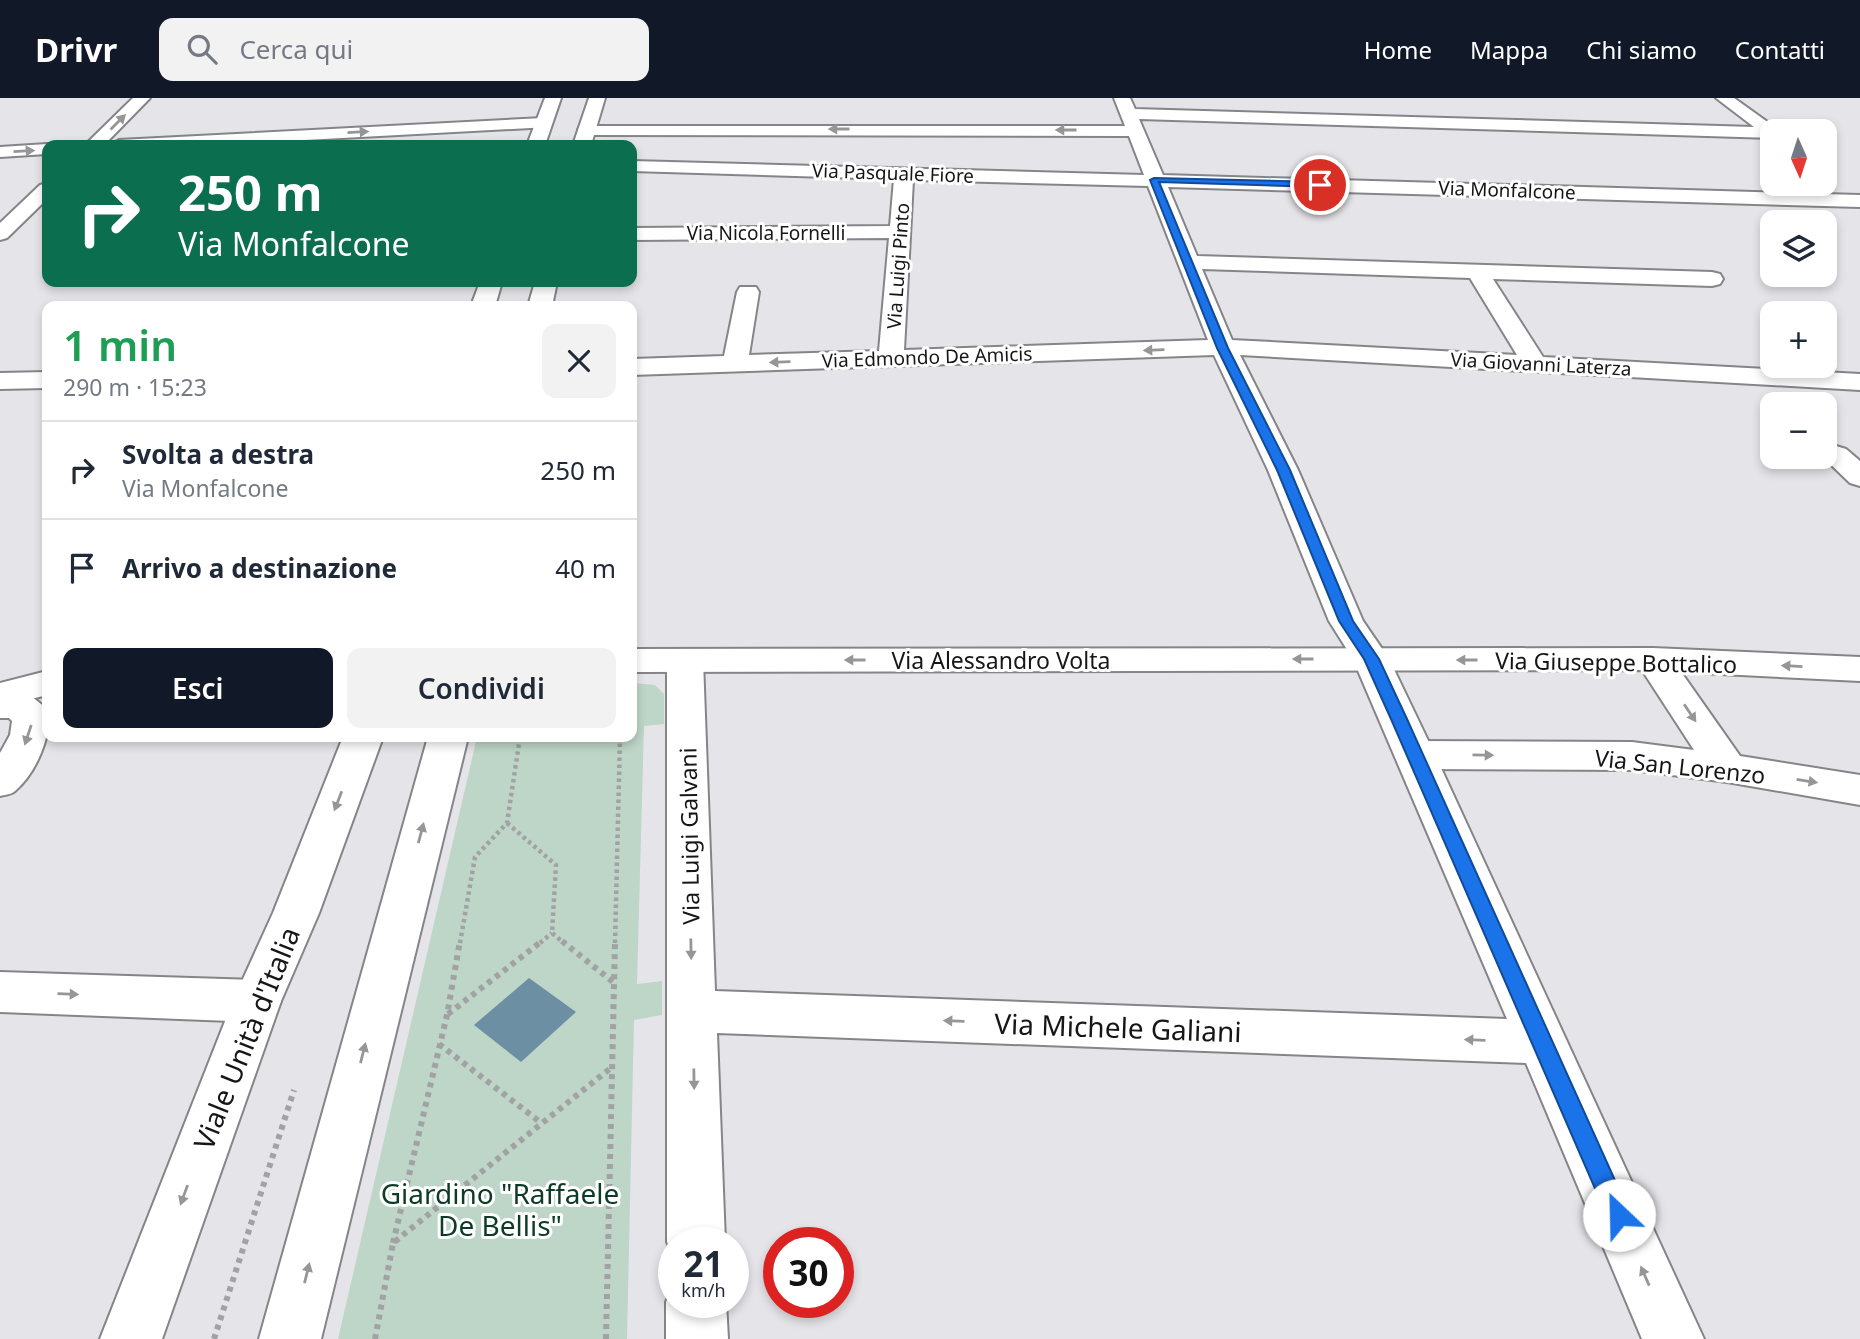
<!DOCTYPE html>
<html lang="it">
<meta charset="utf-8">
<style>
:root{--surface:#fff;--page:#f2f2f3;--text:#1f2937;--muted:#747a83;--line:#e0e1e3;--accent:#111827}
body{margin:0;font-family:"Noto Sans",sans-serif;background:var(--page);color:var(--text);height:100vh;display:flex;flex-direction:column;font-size:26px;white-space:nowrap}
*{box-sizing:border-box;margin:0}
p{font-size:23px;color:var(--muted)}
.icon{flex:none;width:38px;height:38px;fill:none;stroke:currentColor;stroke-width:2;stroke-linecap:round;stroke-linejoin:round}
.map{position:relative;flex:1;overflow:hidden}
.side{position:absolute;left:42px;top:203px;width:595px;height:441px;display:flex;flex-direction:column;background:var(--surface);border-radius:14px;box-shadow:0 4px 10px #0003}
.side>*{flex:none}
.guide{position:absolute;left:42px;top:42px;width:595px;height:147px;border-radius:14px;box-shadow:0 4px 10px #0003;background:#0b6e4f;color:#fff;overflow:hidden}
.needle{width:46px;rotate:177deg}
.buttons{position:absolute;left:1760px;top:21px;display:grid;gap:14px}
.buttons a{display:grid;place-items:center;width:77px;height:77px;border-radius:14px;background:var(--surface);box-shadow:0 4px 10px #0003;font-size:35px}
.speed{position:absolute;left:658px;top:1129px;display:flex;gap:14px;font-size:35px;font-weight:700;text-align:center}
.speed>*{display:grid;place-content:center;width:91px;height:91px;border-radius:50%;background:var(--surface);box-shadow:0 4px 10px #0003;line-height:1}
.speed small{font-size:18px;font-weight:400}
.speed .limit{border:10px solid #d22;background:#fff;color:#111}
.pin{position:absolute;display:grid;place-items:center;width:60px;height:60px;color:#fff;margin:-30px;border:4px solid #fff;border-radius:50%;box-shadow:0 2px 7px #0007}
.me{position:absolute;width:77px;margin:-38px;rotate:336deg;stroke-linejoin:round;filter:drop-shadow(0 0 5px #0008)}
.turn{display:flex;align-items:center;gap:24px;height:147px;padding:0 21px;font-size:32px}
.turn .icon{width:91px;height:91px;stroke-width:2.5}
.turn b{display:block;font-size:49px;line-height:60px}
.round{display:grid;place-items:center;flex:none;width:74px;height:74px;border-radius:14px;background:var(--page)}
.summary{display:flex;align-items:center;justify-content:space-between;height:119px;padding:0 21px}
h1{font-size:42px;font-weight:600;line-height:52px;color:#1e9e55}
.action{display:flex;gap:14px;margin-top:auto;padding:14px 21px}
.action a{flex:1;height:80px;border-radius:14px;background:var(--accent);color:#fff;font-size:28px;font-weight:600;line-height:80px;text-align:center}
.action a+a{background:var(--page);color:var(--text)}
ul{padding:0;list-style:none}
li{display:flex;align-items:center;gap:21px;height:98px;padding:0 21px;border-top:2px solid var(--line)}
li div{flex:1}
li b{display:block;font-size:26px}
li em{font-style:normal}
header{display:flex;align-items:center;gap:42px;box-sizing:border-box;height:98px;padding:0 35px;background:var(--accent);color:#fff}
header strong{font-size:33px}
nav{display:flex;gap:38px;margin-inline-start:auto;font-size:24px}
.search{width:490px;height:63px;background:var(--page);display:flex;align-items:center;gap:18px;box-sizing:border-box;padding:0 24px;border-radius:14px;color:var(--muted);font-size:26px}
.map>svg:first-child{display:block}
.green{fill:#bdd6c7}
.water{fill:#6d8fa4}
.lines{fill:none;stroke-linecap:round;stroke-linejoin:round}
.pedestrian-casing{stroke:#858488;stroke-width:4}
.minor-casing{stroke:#858488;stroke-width:4}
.secondary-casing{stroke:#858488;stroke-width:4}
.path-far1{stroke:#a2a2a5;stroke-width:4.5;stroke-dasharray:3.5 3.5;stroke-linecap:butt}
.path{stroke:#a2a2a5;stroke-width:6;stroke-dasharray:5 5;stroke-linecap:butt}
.pedestrian{fill:#fff;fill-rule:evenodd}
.minor{fill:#fff;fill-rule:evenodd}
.secondary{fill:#fff;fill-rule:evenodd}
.oneway{fill:#969697}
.route{fill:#1a73e8;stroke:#114b97;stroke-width:2}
.labels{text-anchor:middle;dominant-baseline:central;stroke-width:6;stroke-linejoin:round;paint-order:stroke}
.far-street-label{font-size:19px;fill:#161617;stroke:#fff}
.street-label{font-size:23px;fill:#161617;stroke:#fff}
.near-street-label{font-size:28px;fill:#161617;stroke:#fff}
.near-park-label{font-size:28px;fill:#0c3b26;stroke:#fff}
</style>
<header>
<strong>Drivr</strong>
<div class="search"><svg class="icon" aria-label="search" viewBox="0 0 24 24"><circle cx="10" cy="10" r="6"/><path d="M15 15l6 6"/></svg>Cerca qui</div>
<nav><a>Home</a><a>Mappa</a><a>Chi siamo</a><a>Contatti</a></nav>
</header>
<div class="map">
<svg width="1860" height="1241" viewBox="0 0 1860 1241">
<rect width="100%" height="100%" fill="#e5e5e9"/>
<path class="green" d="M632,585L655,587L664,596V626L644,628L637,886L662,883V917L634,922L627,1241H338L477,639H632Z"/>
<path class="water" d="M529,880L576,914L521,964L474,927Z"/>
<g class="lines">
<g class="pedestrian-casing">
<path id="pedestrian" d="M1836,348L1846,351L1860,363V388L1850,385L1823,359H1825L1826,351Z"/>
</g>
<g class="minor-casing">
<g id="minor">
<path d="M133,0H150L104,47H85Z"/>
<path d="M1114,0H1130L1135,11L1754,29L1716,0H1734L1780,33H1773V40L1139,21L1163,77L1860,97V109L1168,89L1197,158L1712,174L1720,176L1723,181L1720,186L1712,188L1493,181L1543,259L1860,276V292L1240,257L1298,372L1363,523L1389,561L1435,657L1704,1241H1642L1526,965L717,935L725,1144H674V1160L667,1144V562L672,554L685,551L698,554L703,562L715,893L1507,921L1353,561L1329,523L1268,372L1214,257L632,277V261L724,258L737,194L740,189H756L759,194L749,257L879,253L889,140L632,142V130L890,128L894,81L632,73V63L1144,77L1129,38L586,37L578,32L580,28H1125ZM913,82L1148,88L1208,242L904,252ZM1202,171L1470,180L1517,257L1232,242Z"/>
<path d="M543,20L549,21L551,25L549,29L214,47H110L119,42Z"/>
<path d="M47,46L53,47H47V56L0,59V49Z"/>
<path d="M47,85V101L7,140L0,142V125L40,87Z"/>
<path d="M47,274V290L0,291V275Z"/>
<path d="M0,594L31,598L46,610C54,635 36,675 15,693C12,696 5,697 0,698V655L10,637L12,623L9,620H0Z"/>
<path d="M0,874L257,882L274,888L281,903L274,918L257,924L0,914Z"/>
<path d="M674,1185V1204H726L728,1241H666V1204Z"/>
</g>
</g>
<g class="secondary-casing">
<g id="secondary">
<path d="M545,0H561L545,47H527Z"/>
<path d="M589,0H605L591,47H573Z"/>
<path d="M480,184H502L495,208H471Z"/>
<path d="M535,184H557L552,208H528Z"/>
<path d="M1653,550L1860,559V583L1681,574L1740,658L1860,677V707L1727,684L1632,672L1415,671L1401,667L1395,657L1401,647L1415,643L1632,644L1694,652L1642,572L632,574V551Z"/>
<path d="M47,573V597L0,609V585Z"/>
<path d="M343,639H383L319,815L281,903L162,1241H100L233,903L273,815Z"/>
<path d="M428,639H468L321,1241H259Z"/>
</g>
</g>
<g class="path-far1">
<path d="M507,725L556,767L552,835L564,845"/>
<path d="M460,845L475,759L507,725L520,639"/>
<path d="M540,845L552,835"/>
<path d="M615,845L620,639"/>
</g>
<g class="path">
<path d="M562,843L613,884"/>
<path d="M448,916L542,843"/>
<path d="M439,946L540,1024"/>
<path d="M393,1145L447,917L460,843"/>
<path d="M214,1241L294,992"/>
<path d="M375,1241L393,1145L612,969"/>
<path d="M606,1241L615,843"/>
</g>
<use href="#pedestrian" class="pedestrian"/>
<use href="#minor" class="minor"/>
<use href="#secondary" class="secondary"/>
</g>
<defs><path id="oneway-solid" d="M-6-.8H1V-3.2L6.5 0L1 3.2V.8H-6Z" transform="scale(1.75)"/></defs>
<g class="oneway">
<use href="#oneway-solid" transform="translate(118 24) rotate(-45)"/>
<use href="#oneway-solid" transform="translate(839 31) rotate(-180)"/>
<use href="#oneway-solid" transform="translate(1066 32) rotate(-180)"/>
<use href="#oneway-solid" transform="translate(358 34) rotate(-3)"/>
<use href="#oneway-solid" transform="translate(24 53) rotate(-3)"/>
<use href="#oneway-solid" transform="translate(1154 252) rotate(178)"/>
<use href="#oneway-solid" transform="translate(780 264) rotate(178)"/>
<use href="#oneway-solid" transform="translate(1303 561) rotate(180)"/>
<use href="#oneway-solid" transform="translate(855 562) rotate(180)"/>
<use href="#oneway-solid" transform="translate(1467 562) rotate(180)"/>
<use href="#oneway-solid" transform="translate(1792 568) rotate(-177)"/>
<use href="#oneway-solid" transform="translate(1690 615) rotate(56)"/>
<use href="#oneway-solid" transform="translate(28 637) rotate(108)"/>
<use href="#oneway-solid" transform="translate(1483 657) rotate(1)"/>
<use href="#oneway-solid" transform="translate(1807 683) rotate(9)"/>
<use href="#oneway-solid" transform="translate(338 703) rotate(111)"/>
<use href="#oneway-solid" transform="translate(421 735) rotate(-75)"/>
<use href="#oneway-solid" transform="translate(691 851) rotate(89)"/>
<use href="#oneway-solid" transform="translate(68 896) rotate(2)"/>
<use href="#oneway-solid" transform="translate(954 923) rotate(-178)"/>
<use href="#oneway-solid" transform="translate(1475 942) rotate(-178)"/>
<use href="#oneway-solid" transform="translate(363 955) rotate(-76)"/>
<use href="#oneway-solid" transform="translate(694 981) rotate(89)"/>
<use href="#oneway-solid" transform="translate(184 1097) rotate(110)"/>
<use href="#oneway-solid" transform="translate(307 1175) rotate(-76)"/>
<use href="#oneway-solid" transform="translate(1645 1178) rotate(-114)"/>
</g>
<path class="route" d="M1154,80L1320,84L1324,87L1320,89L1159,84L1228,250L1290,372L1353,523L1379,561L1407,621L1627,1109L1630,1117L1627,1125L1619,1129L1610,1125L1391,621L1364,561L1339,523L1277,372L1217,250L1150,82Z"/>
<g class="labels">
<g class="far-street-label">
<text transform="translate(893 75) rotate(2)">Via Pasquale Fiore</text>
<text transform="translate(1507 92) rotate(2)">Via Monfalcone</text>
<text x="766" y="135">Via Nicola Fornelli</text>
<text transform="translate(898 168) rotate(-86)">Via Luigi Pinto</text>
<text transform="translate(927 259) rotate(-2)">Via Edmondo De Amicis</text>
<text transform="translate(1541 266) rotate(3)">Via Giovanni Laterza</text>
</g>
<g class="street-label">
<text x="1001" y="562">Via Alessandro Volta</text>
<text transform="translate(1616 564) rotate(1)">Via Giuseppe Bottalico</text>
<text transform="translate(1680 668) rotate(6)">Via San Lorenzo</text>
<text transform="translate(689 738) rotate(-91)">Via Luigi Galvani</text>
</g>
<g class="near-street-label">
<text transform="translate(1118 929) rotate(2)">Via Michele Galiani</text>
<text transform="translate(246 940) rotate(-68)">Viale Unità d'Italia</text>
</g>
<g class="near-park-label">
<text x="500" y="1095">Giardino "Raffaele<tspan x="500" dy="32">De Bellis"</tspan></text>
</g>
</g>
</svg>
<div class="buttons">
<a><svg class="needle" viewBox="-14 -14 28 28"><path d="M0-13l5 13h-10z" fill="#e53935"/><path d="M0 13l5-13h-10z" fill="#747a83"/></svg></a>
<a><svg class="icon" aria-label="layers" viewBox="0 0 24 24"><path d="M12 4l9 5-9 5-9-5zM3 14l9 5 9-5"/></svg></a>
<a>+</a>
<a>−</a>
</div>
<div class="speed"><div>21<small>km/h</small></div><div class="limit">30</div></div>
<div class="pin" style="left:1320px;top:87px;background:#d93025"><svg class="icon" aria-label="arrive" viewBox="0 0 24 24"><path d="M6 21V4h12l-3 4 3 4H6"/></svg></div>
<svg class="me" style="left:1619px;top:1117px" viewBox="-20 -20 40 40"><circle r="19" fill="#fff"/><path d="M0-13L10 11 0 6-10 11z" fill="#1a73e8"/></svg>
<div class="guide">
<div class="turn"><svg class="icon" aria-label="right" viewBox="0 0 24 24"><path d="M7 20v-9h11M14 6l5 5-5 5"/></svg><div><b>250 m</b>Via Monfalcone</div></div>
</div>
<section class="side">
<div class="summary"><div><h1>1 min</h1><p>290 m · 15:23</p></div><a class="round"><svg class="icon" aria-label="close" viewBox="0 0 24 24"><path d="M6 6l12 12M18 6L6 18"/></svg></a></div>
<ul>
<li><svg class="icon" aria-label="right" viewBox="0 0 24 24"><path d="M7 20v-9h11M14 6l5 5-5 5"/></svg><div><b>Svolta a destra</b><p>Via Monfalcone</p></div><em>250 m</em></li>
<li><svg class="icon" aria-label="arrive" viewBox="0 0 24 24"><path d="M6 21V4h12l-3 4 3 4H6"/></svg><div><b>Arrivo a destinazione</b></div><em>40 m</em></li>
</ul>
<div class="action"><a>Esci</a><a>Condividi</a></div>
</section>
</div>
